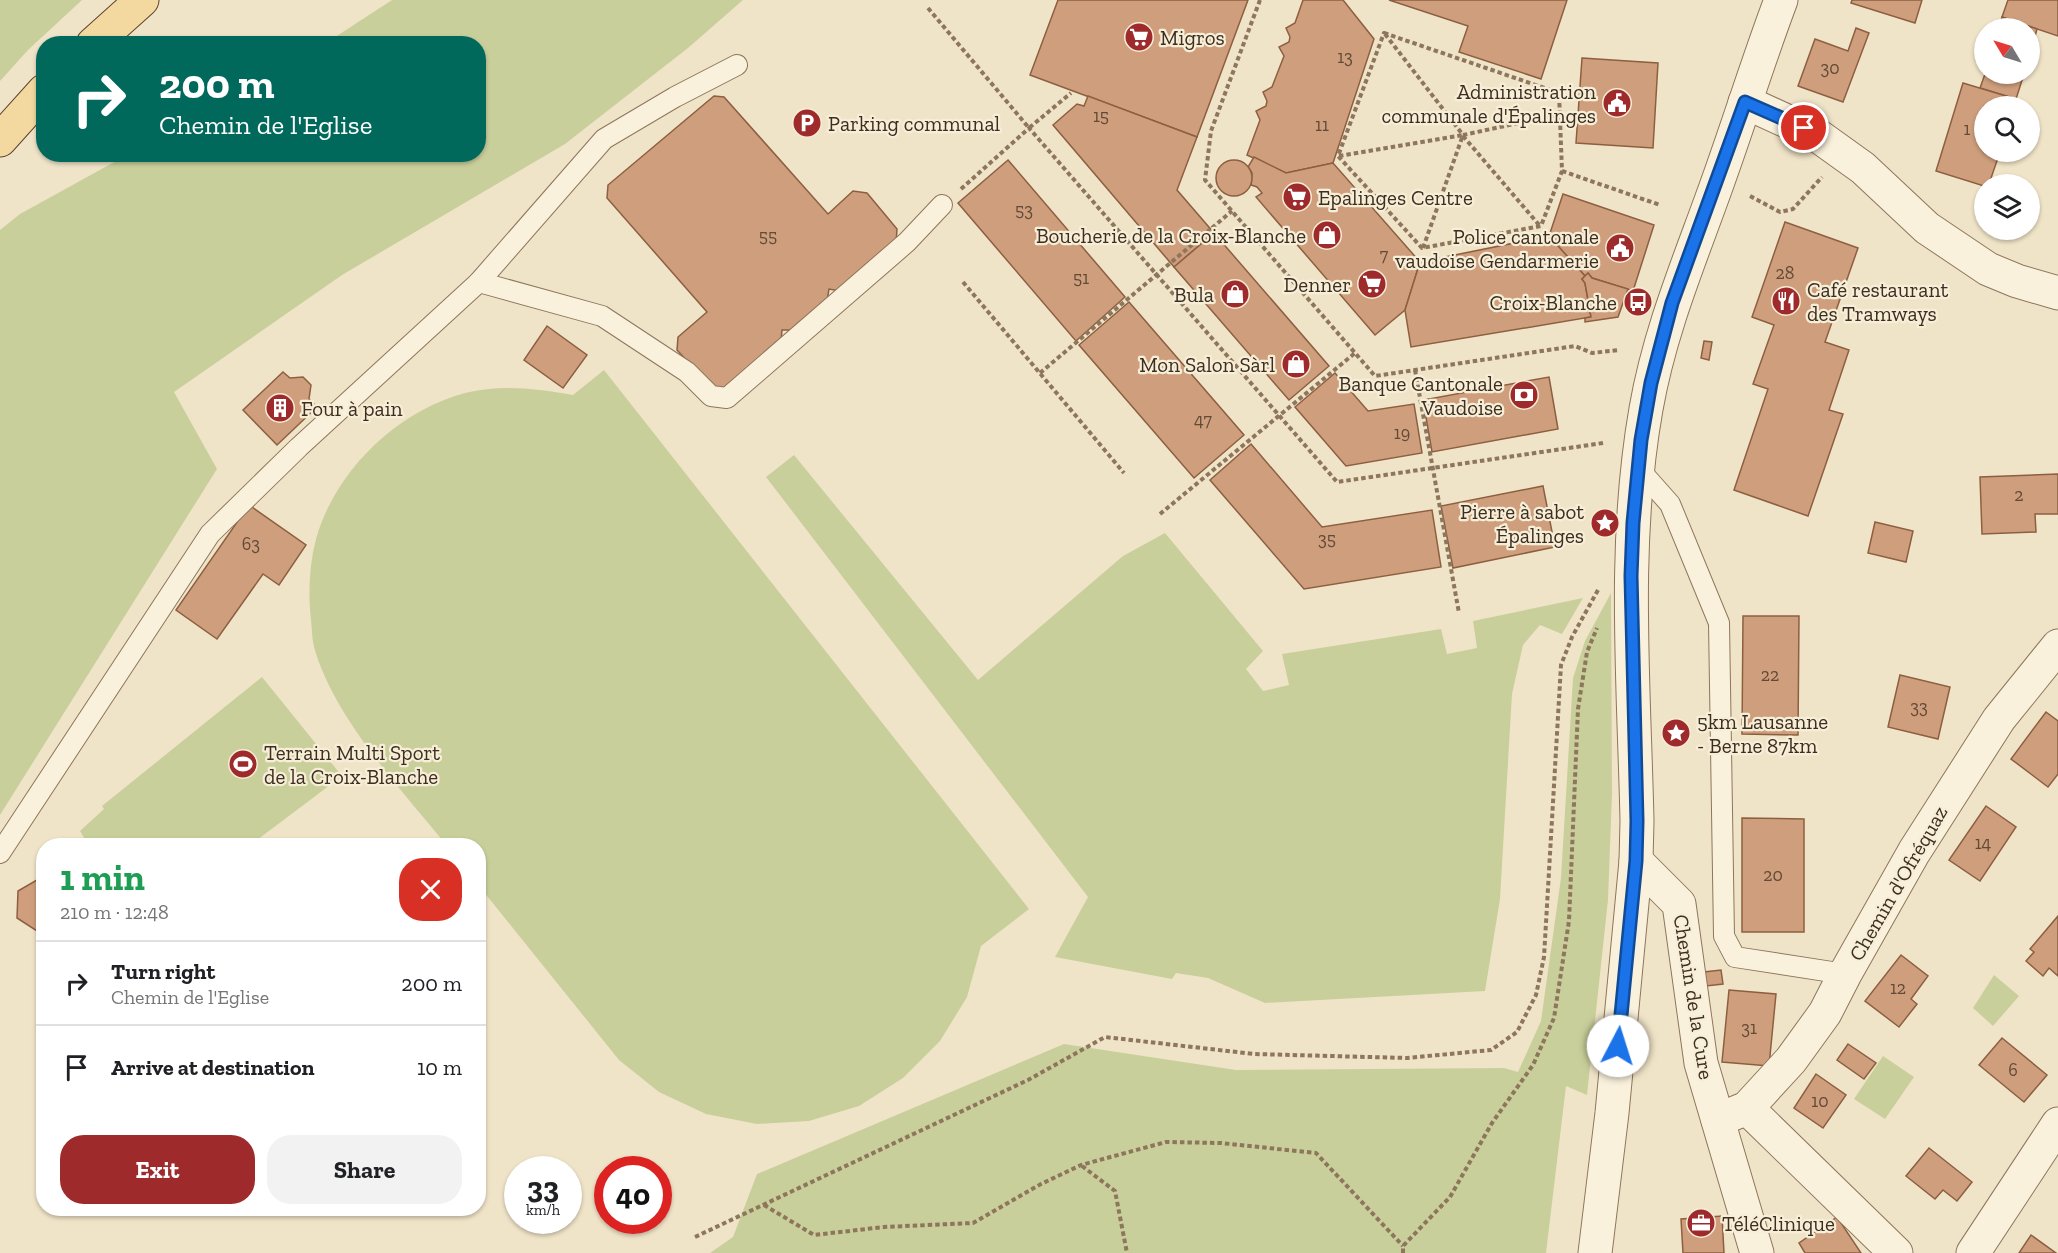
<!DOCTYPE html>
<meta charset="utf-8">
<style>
:root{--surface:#fff;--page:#f2f2f2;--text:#202124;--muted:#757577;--line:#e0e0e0;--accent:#9e2a2b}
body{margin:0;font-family:"Zilla Slab",serif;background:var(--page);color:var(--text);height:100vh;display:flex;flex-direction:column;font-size:22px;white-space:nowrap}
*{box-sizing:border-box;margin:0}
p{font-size:20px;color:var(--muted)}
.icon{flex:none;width:33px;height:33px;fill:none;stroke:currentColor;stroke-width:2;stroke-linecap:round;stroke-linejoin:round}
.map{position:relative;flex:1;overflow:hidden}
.sheet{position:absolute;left:36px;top:838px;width:450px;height:378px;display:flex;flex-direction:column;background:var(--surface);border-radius:24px;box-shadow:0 2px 4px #0004}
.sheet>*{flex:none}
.guide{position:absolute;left:36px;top:36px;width:450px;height:126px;border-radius:24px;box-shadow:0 2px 4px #0004;background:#00695c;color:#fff;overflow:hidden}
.needle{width:39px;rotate:308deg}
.controls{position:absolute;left:1974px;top:18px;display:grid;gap:12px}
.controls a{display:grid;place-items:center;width:66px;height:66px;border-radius:50%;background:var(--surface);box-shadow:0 2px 4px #0004;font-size:30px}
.speed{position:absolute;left:504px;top:1156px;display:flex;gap:12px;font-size:30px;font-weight:700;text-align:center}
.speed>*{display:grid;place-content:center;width:78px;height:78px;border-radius:50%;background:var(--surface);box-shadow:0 2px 4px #0004;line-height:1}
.speed small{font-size:15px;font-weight:400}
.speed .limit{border:9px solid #d22;background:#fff;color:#111}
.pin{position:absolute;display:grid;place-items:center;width:51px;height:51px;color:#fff;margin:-26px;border:3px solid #fff;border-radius:50%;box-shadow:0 2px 6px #0007}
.me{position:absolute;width:66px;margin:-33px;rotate:5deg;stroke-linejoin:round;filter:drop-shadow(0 0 4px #0008)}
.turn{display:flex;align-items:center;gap:21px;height:126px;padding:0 24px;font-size:27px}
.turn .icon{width:78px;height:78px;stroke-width:2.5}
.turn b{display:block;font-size:42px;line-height:51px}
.round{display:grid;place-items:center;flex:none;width:63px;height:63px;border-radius:24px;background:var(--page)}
.headline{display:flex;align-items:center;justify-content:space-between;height:102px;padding:0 24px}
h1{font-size:36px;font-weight:700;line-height:45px;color:#1e9e55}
.primary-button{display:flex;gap:12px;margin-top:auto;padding:12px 24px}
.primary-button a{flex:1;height:69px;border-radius:24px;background:var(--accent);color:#fff;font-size:24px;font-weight:700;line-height:69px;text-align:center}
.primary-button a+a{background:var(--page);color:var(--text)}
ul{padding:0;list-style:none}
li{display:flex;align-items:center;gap:18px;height:84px;padding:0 24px;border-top:2px solid var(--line)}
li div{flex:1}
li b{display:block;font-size:22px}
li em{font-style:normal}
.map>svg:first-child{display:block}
.green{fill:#c9cf9b}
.building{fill:#cf9f7d;stroke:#8d5f41;stroke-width:1.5}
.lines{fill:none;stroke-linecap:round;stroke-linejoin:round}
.service-casing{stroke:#8d765c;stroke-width:22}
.minor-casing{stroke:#8d765c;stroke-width:35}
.tertiary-casing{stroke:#8d765c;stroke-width:35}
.primary-casing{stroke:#5b4430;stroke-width:35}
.path{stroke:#8d765c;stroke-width:4;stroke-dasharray:4.5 3;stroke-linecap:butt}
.service{stroke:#faf1dc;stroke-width:20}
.minor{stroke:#faf1dc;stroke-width:33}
.tertiary{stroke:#faf1dc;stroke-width:33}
.primary{stroke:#f3d9a0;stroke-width:33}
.route-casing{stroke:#114b97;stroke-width:15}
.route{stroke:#1a73e8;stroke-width:10}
.labels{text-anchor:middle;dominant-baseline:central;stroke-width:4.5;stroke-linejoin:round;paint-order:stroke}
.number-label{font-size:18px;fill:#624a37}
.poi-label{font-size:21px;fill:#3d2e20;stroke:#f7eed8;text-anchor:end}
.street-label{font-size:21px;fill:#3d2e20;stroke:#f7eed8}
</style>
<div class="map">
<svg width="2058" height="1253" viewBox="0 0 2058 1253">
<rect width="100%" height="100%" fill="#f0e4c8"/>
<g class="green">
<path d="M0,0H82L28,50L0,81Z"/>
<path d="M392,0H743L688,48L565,144L342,275L174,392L217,469L0,815V230L20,214L127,155L478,154V44L326,43Z"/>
<path d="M604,370L1029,909L981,946L967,997L940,1041L903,1078L859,1106L809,1121L757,1124L706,1114L659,1092L619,1060L479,886L478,846H447C401,789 334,718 314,647C312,639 312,629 311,620C308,594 309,566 316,539C335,471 397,411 465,393C503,384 536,389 573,395Z"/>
<path d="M794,455L978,680L1123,556L1165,533L1263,651L1246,669L1263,691L1289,685L1282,654L1441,629L1447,654L1477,648L1473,621L1583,598L1562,634L1540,625L1523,645L1512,694L1500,899L1485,991L1265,1003L1208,978L1176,973L1172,979L1055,957L1088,897L766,477Z"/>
<path d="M1611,593L1612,794L1608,900L1587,1095L1566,1086L1546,1253H710L733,1237L757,1174L1064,1044L1236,1070L1504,1068L1518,1072L1541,1021L1561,878L1573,678L1585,641Z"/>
<path d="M262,677L342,776L249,846H89L80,831L104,809L102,806Z"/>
<path d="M1994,975L2019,996L1993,1026L1973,1008Z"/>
<path d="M1883,1056L1914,1077L1885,1119L1854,1099Z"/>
</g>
<g class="building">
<path d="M1058,0H1248L1197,137L1030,75Z"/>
<path d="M1303,0H1343L1374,39L1333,163L1286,173L1247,155L1260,120L1256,111L1266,106L1267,101L1263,92L1272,87L1284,56L1279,47L1289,42L1290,37L1286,28L1295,23Z"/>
<path d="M1389,0H1567L1541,79L1459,52L1468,26Z"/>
<path d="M1852,0H1922L1915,23L1851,3Z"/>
<path d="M2008,0H2058V36L2002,17Z"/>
<path d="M2002,17L2037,29L2030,55V28H1999Z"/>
<path d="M1856,28L1869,33L1843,102L1798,86L1815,39L1848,51Z"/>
<path d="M1582,58L1658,63L1653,148L1576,143Z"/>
<path d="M1985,74H2024L2016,99L1980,88Z"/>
<path d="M1963,83L2016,99L2014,106H1984V152H2000L1989,184L1984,186L1936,171Z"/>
<path d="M714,96L724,97L828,214L853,191L867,193L897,229L896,243L840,291L829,289L827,301L793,330H782L781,341L725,388L711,387L677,350L678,337L707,312L607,198L608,185Z"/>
<path d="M1088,96L1197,137L1177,190L1214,233L1174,267L1053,125L1077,104L1084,106Z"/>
<path d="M1254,157L1286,173L1333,163L1420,262L1405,310L1375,335L1256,197L1262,193L1257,187L1251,185L1252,173L1248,167Z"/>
<circle cx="1234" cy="178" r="18"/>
<path d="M1008,160L1125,297L1076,341L958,203Z"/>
<path d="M1563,194L1654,225L1633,291L1592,278L1588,273L1585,276L1549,236Z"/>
<path d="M1785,222L1858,248L1825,342L1849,350L1829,410L1843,414L1808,516L1734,490L1768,389L1753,384L1774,325L1752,317Z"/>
<path d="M1214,233L1329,366L1289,400L1174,267Z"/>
<path d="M1549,236L1585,276L1582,279L1585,283L1591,317L1411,347L1405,310L1420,262Z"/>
<path d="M1588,273L1592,278L1628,289L1618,317L1585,322V318L1591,317L1585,283L1582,279Z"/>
<path d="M1129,302L1244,435L1194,478L1079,345Z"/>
<path d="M547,326L587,355L563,388L524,360Z"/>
<path d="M1704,341L1712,342L1709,360L1701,358Z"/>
<path d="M283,372L290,378L303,377L311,385L309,399L317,407L277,445L243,410Z"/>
<path d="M1335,373L1368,411L1414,404L1422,453L1346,466L1295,407Z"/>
<path d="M1549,377L1558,429L1432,452L1423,400Z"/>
<path d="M1251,444L1322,527L1432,510L1441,567L1304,589L1210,480Z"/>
<path d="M2058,474V514H2035L2036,532L1982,534L1980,477Z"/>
<path d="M1543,486L1555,547L1453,568L1441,506Z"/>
<path d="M249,505L306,545L279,585L263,574L217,639L176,610Z"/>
<path d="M1875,522L1913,531L1906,562L1868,553Z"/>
<path d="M1743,616H1799L1798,735L1742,734Z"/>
<path d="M1900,675L1950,687L1938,739L1888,727Z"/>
<path d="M2046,712L2058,721V774L2048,787L2011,759Z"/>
<path d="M1986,806L2016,827L1980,881L1949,860Z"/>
<path d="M1742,818L1804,819V932H1742Z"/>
<path d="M42,877L44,931L40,933L17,918L18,891Z"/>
<path d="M2058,916V976L2049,968L2043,976L2026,961L2034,952L2030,949Z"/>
<path d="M1901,955L1928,976L1911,999L1917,1004L1899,1027L1865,1001Z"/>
<path d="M1721,970L1723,984L1706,986L1704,972Z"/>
<path d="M1729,990L1776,994L1769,1066L1722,1062Z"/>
<path d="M2002,1038L2047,1075L2024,1102L1979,1065Z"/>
<path d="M1848,1044L1876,1063L1864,1079L1837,1060Z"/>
<path d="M1816,1074L1846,1095L1823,1128L1794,1108Z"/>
<path d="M1929,1148L1972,1182L1957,1201L1943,1190L1935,1199L1906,1176Z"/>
<path d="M1722,1216L1724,1253H1683L1681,1219Z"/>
<path d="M1837,1217L1861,1253H1805L1799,1243Z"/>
<path d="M2031,1235L2056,1253H2019Z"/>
</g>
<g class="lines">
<g class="service-casing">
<g id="service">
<path d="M479,282L602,316L687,372L711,396L727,398L907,242L942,205"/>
<path d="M1638,468L1670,504L1719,623L1724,936L1735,957L1845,974"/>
<path d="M0,853L210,534L299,447L479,282L604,139L675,97L737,65"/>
</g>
</g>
<g class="minor-casing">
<g id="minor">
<path d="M1745,102L1817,135L1863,168L1927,228L1988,269L2017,281L2058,293"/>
<path d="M1636,861L1679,904L1701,1063L1757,1253"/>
<path d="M1747,1108L1896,1253"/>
<path d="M1718,1120L1747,1108L1791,1060L1825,1013L1845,974L1914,852L1999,719L2058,646"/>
<path d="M1973,1253L2058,1124"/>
</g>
</g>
<g class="tertiary-casing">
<path id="tertiary" d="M1595,1253L1612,1113L1636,861L1637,821C1634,684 1622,545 1646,409C1660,329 1690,260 1717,184C1739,123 1758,61 1781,0"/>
</g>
<g class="primary-casing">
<g id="primary">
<path d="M93,44L142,0"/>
<path d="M0,140L44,91"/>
</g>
</g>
<g class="path">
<path d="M1260,0L1211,131L1205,180L1375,376L1575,346L1592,353L1619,350"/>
<path d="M928,8L1029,128L1071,93"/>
<path d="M1384,33L1559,93L1562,171L1541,226L1422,248L1338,156Z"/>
<path d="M1385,34L1463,135L1561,114"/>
<path d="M1463,136L1540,226"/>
<path d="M1339,156L1463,135"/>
<path d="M1562,171L1660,205"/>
<path d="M961,189L1029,128L1337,482L1603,443"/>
<path d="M1750,196L1780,212L1793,209L1822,177"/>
<path d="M1423,248L1463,135"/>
<path d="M963,282L1124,473"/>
<path d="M1415,370L1459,613"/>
<path d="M1040,373L1232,211"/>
<path d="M1160,514L1355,353"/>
<path d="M1082,1166L1115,1191L1127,1253"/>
<path d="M764,1205L814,1235L884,1227L973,1223L1041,1184L1081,1165L1166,1142L1221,1143L1316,1153L1403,1246"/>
<path d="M695,1237L1028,1080L1105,1037L1254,1054L1407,1058L1491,1050L1517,1032L1536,995L1544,957L1561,665L1572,637L1598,590"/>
<path d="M1403,1253V1246L1450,1197L1492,1123L1533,1065L1554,1018L1569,921L1578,709L1587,652L1597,628"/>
</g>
<use href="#service" class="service"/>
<use href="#minor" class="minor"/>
<use href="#tertiary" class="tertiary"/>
<use href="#primary" class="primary"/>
</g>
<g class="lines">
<g class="route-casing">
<path id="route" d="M1618,1046L1636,861L1637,821L1631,576L1633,523L1641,440L1651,383L1672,303L1745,102L1804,128"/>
</g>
<use href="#route" class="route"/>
</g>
<defs>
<g id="supermarket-disc" transform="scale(1.5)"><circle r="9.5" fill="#9e2a2b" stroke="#f7eed8"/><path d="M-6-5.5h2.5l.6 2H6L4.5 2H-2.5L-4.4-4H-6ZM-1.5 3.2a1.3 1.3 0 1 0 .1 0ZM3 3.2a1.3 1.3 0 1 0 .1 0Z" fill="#fff"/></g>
<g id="civic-disc" transform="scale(1.5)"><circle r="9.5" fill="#9e2a2b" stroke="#f7eed8"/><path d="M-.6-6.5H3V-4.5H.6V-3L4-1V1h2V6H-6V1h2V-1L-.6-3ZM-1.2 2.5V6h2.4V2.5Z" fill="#fff"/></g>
<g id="parking-disc" transform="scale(1.5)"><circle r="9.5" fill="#9e2a2b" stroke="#f7eed8"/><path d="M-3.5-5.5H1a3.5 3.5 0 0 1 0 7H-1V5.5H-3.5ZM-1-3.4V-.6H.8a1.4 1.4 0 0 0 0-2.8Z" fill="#fff"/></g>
<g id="shop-disc" transform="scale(1.5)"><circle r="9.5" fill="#9e2a2b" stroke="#f7eed8"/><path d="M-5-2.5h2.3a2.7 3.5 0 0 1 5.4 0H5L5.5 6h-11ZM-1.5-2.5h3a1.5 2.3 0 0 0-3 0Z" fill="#fff"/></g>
<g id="restaurant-disc" transform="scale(1.5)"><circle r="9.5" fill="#9e2a2b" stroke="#f7eed8"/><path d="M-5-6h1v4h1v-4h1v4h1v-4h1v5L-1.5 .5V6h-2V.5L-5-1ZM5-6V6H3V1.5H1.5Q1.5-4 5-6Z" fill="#fff"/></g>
<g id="bus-disc" transform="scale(1.5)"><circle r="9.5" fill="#9e2a2b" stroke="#f7eed8"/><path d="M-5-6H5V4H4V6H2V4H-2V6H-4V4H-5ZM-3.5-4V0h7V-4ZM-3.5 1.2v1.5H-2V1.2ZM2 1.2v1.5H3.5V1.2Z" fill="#fff"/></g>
<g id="bank-disc" transform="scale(1.5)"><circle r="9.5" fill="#9e2a2b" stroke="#f7eed8"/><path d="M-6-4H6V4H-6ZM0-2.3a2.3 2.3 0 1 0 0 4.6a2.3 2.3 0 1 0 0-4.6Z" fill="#fff"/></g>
<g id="building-disc" transform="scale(1.5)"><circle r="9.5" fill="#9e2a2b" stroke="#f7eed8"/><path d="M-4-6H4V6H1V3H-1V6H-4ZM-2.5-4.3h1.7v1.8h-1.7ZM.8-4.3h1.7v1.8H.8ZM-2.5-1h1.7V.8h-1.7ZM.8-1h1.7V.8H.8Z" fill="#fff"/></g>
<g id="sight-disc" transform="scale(1.5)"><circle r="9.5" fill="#9e2a2b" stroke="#f7eed8"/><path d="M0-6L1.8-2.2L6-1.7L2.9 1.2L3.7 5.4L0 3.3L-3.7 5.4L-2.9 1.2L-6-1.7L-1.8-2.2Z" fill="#fff"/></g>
<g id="stadium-disc" transform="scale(1.5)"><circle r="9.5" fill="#9e2a2b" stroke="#f7eed8"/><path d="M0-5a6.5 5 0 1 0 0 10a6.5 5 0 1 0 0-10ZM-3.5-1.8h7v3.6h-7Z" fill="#fff"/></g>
<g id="office-disc" transform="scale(1.5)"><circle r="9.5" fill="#9e2a2b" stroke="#f7eed8"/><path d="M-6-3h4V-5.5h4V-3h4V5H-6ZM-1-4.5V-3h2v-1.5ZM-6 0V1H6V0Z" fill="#fff"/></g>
</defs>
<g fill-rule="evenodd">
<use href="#supermarket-disc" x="1139" y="37"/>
<use href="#civic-disc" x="1617" y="103"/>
<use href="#parking-disc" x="807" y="123"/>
<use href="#supermarket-disc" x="1297" y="197"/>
<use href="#shop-disc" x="1327" y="235"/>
<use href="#civic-disc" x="1620" y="248"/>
<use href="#supermarket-disc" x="1372" y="284"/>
<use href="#shop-disc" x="1235" y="294"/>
<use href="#restaurant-disc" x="1786" y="301"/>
<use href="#bus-disc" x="1638" y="302"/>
<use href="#shop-disc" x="1296" y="364"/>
<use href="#bank-disc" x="1524" y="395"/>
<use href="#building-disc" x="280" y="408"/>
<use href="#sight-disc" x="1605" y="523"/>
<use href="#sight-disc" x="1676" y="733"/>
<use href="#stadium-disc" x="243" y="764"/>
<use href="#office-disc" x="1701" y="1223"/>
</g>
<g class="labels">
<g class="number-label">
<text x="1345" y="57">13</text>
<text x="1830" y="68">30</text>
<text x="1101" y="116">15</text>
<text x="1322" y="125">11</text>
<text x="1967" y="129">1</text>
<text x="1024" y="210">53</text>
<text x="768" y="236">55</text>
<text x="1384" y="255">7</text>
<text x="1785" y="273">28</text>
<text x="1081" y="278">51</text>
<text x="1203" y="420">47</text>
<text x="1402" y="433">19</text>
<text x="2019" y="495">2</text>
<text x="1327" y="539">35</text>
<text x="251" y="544">63</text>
<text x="1770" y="675">22</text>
<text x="1919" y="707">33</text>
<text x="1983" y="843">14</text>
<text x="1773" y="875">20</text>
<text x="1898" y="988">12</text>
<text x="1749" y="1028">31</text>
<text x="2013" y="1070">6</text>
<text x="1820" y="1101">10</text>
</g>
<g class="poi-label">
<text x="1160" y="37" text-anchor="start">Migros</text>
<text x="1596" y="91">Administration<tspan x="1596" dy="24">communale d'Épalinges</tspan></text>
<text x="828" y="123" text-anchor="start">Parking communal</text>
<text x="1318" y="197" text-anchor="start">Epalinges Centre</text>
<text x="1306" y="235">Boucherie de la Croix-Blanche</text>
<text x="1599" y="236">Police cantonale<tspan x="1599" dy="24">vaudoise Gendarmerie</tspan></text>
<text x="1351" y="284">Denner</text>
<text x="1807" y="289" text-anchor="start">Café restaurant<tspan x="1807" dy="24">des Tramways</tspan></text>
<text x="1214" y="294">Bula</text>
<text x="1617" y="302">Croix-Blanche</text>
<text x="1275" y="364">Mon Salon Sàrl</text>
<text x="1503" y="383">Banque Cantonale<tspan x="1503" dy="24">Vaudoise</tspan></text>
<text x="301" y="408" text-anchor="start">Four à pain</text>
<text x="1584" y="511">Pierre à sabot<tspan x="1584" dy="24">Épalinges</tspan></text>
<text x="1697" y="721" text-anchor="start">5km Lausanne<tspan x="1697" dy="24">- Berne 87km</tspan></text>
<text x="264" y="752" text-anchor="start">Terrain Multi Sport<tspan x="264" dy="24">de la Croix-Blanche</tspan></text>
<text x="1722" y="1223" text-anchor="start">TéléClinique</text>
</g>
<g class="street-label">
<text transform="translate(1898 883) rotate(-60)">Chemin d'Ofréquaz</text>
<text transform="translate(1694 997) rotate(81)">Chemin de la Cure</text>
</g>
</g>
</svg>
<div class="controls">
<a><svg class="needle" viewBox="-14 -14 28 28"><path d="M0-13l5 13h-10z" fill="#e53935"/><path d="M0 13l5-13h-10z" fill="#757577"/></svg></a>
<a><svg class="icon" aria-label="search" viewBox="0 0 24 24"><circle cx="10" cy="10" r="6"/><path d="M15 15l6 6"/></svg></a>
<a><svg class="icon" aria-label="layers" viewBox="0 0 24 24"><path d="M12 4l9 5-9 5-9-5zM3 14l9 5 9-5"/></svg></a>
</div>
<div class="speed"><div>33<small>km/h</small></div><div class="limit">40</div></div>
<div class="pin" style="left:1804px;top:128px;background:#d93025"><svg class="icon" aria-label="arrive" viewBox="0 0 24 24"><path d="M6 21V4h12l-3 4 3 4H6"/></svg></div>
<svg class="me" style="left:1618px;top:1046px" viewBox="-20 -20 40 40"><circle r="19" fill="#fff"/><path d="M0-13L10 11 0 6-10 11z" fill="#1a73e8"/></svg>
<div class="guide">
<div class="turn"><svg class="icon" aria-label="right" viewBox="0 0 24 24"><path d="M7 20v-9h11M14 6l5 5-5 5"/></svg><div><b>200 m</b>Chemin de l'Eglise</div></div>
</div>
<section class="sheet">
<div class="headline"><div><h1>1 min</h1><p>210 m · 12:48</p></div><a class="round" style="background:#d93025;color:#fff"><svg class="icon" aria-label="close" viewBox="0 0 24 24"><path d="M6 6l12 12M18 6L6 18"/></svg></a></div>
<ul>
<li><svg class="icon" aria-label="right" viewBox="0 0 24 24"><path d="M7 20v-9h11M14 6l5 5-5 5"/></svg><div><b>Turn right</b><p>Chemin de l'Eglise</p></div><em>200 m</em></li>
<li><svg class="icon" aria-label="arrive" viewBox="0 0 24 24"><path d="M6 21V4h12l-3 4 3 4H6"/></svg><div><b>Arrive at destination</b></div><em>10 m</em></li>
</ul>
<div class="primary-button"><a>Exit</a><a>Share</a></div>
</section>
</div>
